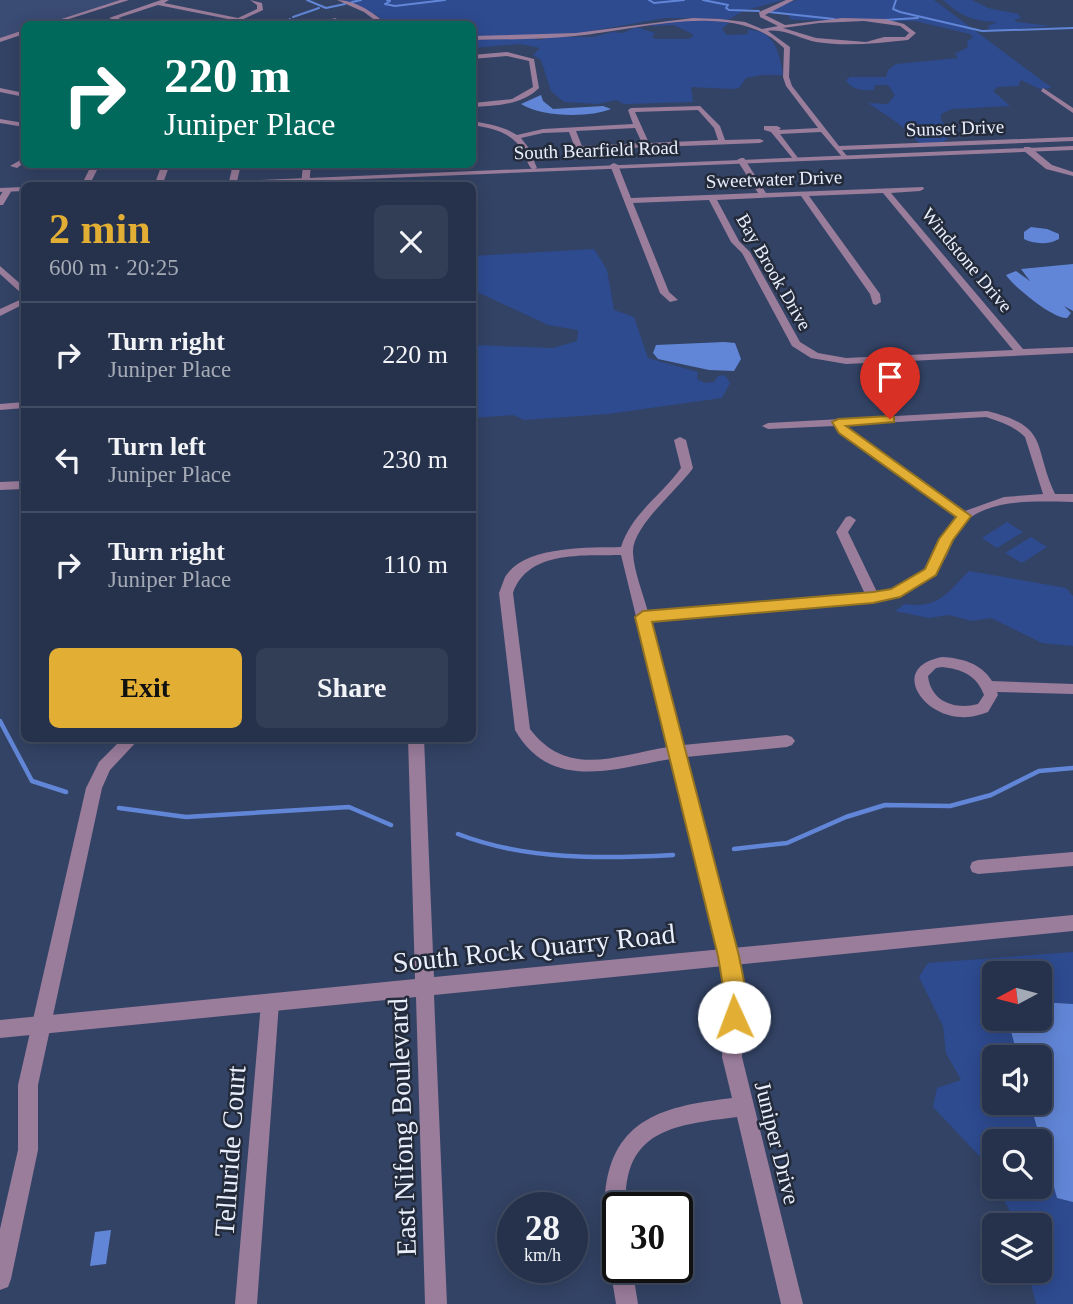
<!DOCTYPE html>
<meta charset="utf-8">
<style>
:root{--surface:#26324c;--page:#323e56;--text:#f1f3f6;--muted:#a4aab5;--line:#424d64;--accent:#e2af34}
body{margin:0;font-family:Georgia,serif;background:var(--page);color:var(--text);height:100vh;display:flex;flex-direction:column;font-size:26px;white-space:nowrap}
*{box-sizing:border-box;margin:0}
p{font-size:23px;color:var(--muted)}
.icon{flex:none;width:38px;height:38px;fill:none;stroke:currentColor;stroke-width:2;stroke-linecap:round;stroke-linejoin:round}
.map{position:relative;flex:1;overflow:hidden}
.sheet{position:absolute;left:21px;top:182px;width:455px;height:560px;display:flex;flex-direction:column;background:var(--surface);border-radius:10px;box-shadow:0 4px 18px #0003,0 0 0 2px var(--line)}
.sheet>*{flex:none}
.hud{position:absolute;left:21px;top:21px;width:455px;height:147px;border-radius:10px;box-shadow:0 4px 18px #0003,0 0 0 2px var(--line);background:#00695c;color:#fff;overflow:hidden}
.needle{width:46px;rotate:263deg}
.buttons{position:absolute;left:982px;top:961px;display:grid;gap:14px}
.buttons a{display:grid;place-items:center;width:70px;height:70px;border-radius:10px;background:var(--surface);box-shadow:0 4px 18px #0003,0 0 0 2px var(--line);font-size:35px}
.speed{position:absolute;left:497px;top:1192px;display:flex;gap:14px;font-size:35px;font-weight:700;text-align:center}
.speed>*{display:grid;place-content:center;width:91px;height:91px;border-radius:50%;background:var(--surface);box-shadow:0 4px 18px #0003,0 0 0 2px var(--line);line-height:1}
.speed small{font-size:18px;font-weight:400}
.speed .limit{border:4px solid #111;border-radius:10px;background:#fff;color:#111}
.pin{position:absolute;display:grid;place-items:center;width:60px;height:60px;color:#fff;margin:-72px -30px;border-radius:50% 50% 50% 0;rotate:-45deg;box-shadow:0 0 7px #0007}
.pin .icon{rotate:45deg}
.me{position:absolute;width:77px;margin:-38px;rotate:358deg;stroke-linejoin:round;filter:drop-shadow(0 0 5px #0008)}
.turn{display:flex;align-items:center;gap:24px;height:147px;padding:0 28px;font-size:32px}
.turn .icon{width:91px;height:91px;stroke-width:2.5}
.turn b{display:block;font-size:49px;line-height:60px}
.round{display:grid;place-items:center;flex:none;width:74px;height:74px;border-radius:10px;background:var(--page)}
.overview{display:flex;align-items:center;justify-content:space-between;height:119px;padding:0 28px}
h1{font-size:42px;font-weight:800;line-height:52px;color:var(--accent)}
.cta{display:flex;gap:14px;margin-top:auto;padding:14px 28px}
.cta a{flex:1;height:80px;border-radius:10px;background:var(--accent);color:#111;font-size:28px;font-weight:800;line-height:80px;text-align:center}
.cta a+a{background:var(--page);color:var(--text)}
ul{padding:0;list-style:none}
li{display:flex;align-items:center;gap:21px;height:105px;padding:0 28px;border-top:2px solid var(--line)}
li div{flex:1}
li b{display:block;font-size:26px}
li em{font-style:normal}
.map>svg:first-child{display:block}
.built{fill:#3a4b74}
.green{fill:#2e4b90}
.water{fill:#6286d7}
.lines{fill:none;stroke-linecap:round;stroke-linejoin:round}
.stream-far1{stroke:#6286d7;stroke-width:2}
.stream{stroke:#6286d7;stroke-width:4.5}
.minor{fill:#9a7c9b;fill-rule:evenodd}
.tertiary{fill:#9a7c9b;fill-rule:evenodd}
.route{fill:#e2af34;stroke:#937222;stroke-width:2}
.labels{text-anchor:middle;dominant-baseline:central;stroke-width:5;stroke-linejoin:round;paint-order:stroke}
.far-street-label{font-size:19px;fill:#e9effc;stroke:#232a3a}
.street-label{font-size:23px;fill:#e9effc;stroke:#232a3a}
.near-street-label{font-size:28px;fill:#e9effc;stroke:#232a3a}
</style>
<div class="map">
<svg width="1073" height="1304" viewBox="0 0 1073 1304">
<rect width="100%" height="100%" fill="#334365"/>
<path class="built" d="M0,0H127L50,24H24V33L0,40Z"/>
<g class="green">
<path d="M344,0H783L743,11L728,20L707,18L730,22L722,29L727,35L748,34V30C774,29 780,54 783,75H761L746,78L739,88L732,89L691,87L693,102L624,104L616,100L598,104L564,102L551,91L541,60L533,55L540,48L520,44L473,48V40L530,38L540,40L551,37H594L612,32L623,33L636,27L655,33L652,37L656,39H689L694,35L674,25L649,26L665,21L707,18H665L580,33L473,37L472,24H387L375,14Z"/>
<path d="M798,0H934L1052,88L1040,89L1021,80L1018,86L998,87L993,91L1010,106L952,109L941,114V120L953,135L942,143H919C902,124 889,117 868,103L888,104L895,95L888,85H875L874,90C864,91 851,90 846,80L850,77H886L888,70L896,64L958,58L955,54L968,47L967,42L973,37L970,34L915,21L795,20L789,19L790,15L763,12L770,7Z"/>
<path d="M943,0H972L988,8L1018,14L1021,18L1014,20L1017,22L1051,26L990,31L988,26L997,22C970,21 960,15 943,0Z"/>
<path d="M594,249L607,270L614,310L634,317L648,358L698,372L697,379L705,383L714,382L718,376L725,375L730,383L722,398L608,414L524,420L513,415L473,418V345L553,348L577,341L578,330L548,325L473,290V256Z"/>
<path d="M1007,522L1023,532L997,548L982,538Z"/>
<path d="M1031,537L1047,547L1022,563L1005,553Z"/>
<path d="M969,571L1066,588L1073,596V646L1042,643L991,618L972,621L949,615L929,618L895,611L905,604C939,609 947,593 969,571Z"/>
<path d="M1073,952V1004L1040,1002V973H994V1018L1009,1019L1018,1057H994V1102L1030,1103L1057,1198L1073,1202V1304H1036L1028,1271L1040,1270V1225H1017L997,1187L1040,1186V1141H994V1180L985,1162L933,1107L937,1088L961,1080L946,1053L943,1026L919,977L928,963Z"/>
</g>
<g class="water">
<path d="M541,95L543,101L553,109L603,106L611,109C589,118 541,117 521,104Z"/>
<path d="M1031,227L1047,229L1059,234V239C1049,245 1033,244 1024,239V232Z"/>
<path d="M1073,264V311L1064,306L1071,313L1067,318C1053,319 1014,287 1006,275L1016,271L1030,281L1021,269Z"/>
<path d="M724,342L735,343L741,359L734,371L709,370L658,359L653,353L656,345Z"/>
<path d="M1040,1002L1073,1004V1202L1057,1198L1030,1103L1040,1102V1057H1018L1009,1024V1019L1040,1018Z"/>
<path d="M111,1230L106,1264L90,1266L95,1232Z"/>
</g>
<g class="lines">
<g class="stream-far1">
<path d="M307,0L326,8L345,4"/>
<path d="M387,0L390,1L385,4L395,6L445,0"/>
<path d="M649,0L654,3L684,0"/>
<path d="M703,0L728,5L726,8L729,10L759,11"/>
<path d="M896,0L893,9L900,12L982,31L1073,28"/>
<path d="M352,2L361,0"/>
<path d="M769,12L834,19"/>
<path d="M293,17L319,8"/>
<path d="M884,20L918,18"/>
<path d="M281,24L290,19"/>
</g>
<g class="stream">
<path d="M0,721L32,781L66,792"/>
<path d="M119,808L186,817L349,807L391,825"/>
<path d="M458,834C524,860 603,859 673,855"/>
<path d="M734,849L787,843L846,817L885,805L950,806L991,795L1039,771L1073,768"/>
</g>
<g class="minor">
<path d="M161,0H169L164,3L238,18L257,9V5L250,0L262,3L263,10L233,24L229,23L233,20L158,5L118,18L128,21L126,24H120L121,22L109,18Z"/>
<path d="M786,0H794L765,15L785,25L842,18L885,19L904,24L916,33L908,40C877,43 848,47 816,42C800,39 784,28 768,31L790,47L789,77L792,86L839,146L1073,137V141L842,150L847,156L843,158L821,132L780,134L798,158L794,160L771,132L764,130V126H777L781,128L779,130L818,128L786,86L783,77L784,48C778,43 773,38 767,35C716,5 631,31 575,36C541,40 507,39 472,40V36L576,33L693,18L720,19L745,22L762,29L778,26L760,17L759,12ZM864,21L900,26L909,33L905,37H884L866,42L816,38L783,28L819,23Z"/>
<path d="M64,18L85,22L88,24L62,21Z"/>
<path d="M335,18L347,24L334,22L316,24Z"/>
<path d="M24,45V52L19,49Z"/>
<path d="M507,52L534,59L539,88C522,105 496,106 472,107L473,103L512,99L533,87L529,61L507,56L472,59V55Z"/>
<path d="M0,88L24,93V97L0,92Z"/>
<path d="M1043,88L1073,108V113L1041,91Z"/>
<path d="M700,106L720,126L725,140L760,139L764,141L760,143L579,150L575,148L569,132L543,133L521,138L528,147L537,168L533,170C527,165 527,158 523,151C512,132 492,128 472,125V121C488,124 503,126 517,135L543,129L633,124L628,110L631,108ZM698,110L714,128L718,140L649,143L635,112ZM635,128L642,143L582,146L576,131Z"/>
<path d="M0,119L24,123V127L0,123Z"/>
<path d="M1024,147H1030L1052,165L1073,172V176L1046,169L1024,151Z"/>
<path d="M24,158V163L17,168L10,166Z"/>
<path d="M741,158H744L766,193L923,187L924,189L920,191L891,193L1023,349L1073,347V353L846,364L811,358L792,346L742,253L731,242L709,200L633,203L669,292L678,300L670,302L660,293L610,165L614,163L618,165L631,198L758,193L737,160ZM883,193L1013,350L846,358L818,353L800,342L750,252L739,241L717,200L801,196L870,294L873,304L876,305L881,302L880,294L809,196Z"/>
<path d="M92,164H100L89,186H81Z"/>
<path d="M162,164H170L162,186H154Z"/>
<path d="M233,164H241L236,186H228Z"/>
<path d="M303,164H311L309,186H301Z"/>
<path d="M5,188L12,190L3,205H0V196Z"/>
<path d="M0,266L24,287V294L21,293L0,274Z"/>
<path d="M24,298V304L0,316V309Z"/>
<path d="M24,402V408L0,410V404Z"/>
<path d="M987,411C1051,427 1032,445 1055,494H1073V502C1039,502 991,497 964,523C955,532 952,544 947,555C933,582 910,592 883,600L651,621L683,745L787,735L792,737L795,741L792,745L787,747L686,757L738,956L745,998L742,1057L803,1304H781L737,1117C675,1125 622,1129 626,1208H618V1253L610,1250C604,1234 603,1213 605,1196C611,1117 666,1106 732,1098L722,1057L727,998L720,956L671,759C615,768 551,793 515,730L499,593C501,588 503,582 505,577C524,545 589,548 621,547C632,513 661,496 681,468L674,440L680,437L686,440L693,468C678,490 631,527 633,553C634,572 643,593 648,612L865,594L836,532L846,517L850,516L856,520L848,532L877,592C900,587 923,577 934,554C941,541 946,527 956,516L839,432L835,426L768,429L762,426L768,423ZM986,417C1001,422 1014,426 1025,437L1043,494L1004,497L965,511L845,425ZM621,555L668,747C617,755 568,779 530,729L513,593C528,550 583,556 621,555Z"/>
<path d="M24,481V489L0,490V482Z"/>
<path d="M942,657C961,658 981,663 992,681L1073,684V694L997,692L998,695L988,712C979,715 971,718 961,717C922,716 889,667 942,657ZM942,667C961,669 977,675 984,695L978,704C955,710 931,702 928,676L936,668Z"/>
<path d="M123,738H140L110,770L102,788L38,1085V1150L11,1279L8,1287L0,1290V1229L18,1150V1085L86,788L99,762Z"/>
<path d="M1073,852V866L978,874L972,872L970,867L972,862L978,860Z"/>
<path d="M270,994L277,997L279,1003L257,1304H235L261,1003L263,997Z"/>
<path d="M618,1257V1267H632L638,1304H616L610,1267L613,1259Z"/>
</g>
<g class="tertiary">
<path d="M120,0H129L53,24H46Z"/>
<path d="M337,0C355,0 373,12 386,24H380L364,12Z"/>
<path d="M24,30V34L0,42V38Z"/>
<path d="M1073,146V150L193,186H117Z"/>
<path d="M24,187V191L0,192V188Z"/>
<path d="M408,738H424L434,977L1073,915V931L434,995L447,1304H425L416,997L0,1038V1020L415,979Z"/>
</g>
</g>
<path class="route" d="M890,416L894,417V422L846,426L971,516L953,540L936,575L900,597L873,603L652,622L739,956C743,978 751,1003 742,1025L734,1028L727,1025L724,1017L725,998L718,956L635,617L643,611L873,592L891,589L925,569L939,539L956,517L839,433L832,422L838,419Z"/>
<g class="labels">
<g class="far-street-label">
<text transform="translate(955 128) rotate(-2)">Sunset Drive</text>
<text transform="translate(596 150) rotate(-2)">South Bearfield Road</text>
<text transform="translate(774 179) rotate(-2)">Sweetwater Drive</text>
<text transform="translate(967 260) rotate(50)">Windstone Drive</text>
<text transform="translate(774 272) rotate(60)">Bay Brook Drive</text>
</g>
<g class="street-label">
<text transform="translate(777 1143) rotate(76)">Juniper Drive</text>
</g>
<g class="near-street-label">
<text transform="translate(534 948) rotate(-6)">South Rock Quarry Road</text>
<text transform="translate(402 1127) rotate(-92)">East Nifong Boulevard</text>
<text transform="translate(230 1151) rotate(-86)">Telluride Court</text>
</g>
</g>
</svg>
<div class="buttons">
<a><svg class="needle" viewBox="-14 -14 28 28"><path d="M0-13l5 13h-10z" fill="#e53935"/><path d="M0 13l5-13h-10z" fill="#a4aab5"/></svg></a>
<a><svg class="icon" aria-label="sound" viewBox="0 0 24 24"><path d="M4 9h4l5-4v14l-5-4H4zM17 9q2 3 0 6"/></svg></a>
<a><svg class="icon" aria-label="search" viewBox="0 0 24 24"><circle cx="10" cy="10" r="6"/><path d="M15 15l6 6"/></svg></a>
<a><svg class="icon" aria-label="layers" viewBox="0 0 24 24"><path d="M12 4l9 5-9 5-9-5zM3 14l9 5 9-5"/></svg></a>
</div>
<div class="speed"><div>28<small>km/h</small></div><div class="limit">30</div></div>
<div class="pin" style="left:890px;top:419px;background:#d93025"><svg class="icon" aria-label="arrive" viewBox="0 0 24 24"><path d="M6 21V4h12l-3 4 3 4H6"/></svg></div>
<svg class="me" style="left:734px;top:1017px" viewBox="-20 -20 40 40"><circle r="19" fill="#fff"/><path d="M0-13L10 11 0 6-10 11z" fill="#e2af34"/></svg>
<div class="hud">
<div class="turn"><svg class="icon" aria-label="right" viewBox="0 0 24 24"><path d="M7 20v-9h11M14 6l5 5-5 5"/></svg><div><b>220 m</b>Juniper Place</div></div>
</div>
<section class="sheet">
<div class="overview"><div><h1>2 min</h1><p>600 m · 20:25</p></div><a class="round"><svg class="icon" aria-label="close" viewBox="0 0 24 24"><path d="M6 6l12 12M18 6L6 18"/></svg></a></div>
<ul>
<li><svg class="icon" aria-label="right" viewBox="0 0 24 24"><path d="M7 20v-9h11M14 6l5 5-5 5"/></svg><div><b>Turn right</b><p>Juniper Place</p></div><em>220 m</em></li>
<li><svg class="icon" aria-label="left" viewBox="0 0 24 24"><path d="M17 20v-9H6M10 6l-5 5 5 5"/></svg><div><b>Turn left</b><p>Juniper Place</p></div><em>230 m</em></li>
<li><svg class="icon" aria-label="right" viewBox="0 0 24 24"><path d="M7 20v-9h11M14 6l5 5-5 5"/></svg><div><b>Turn right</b><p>Juniper Place</p></div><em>110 m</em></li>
</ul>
<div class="cta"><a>Exit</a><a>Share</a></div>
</section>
</div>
